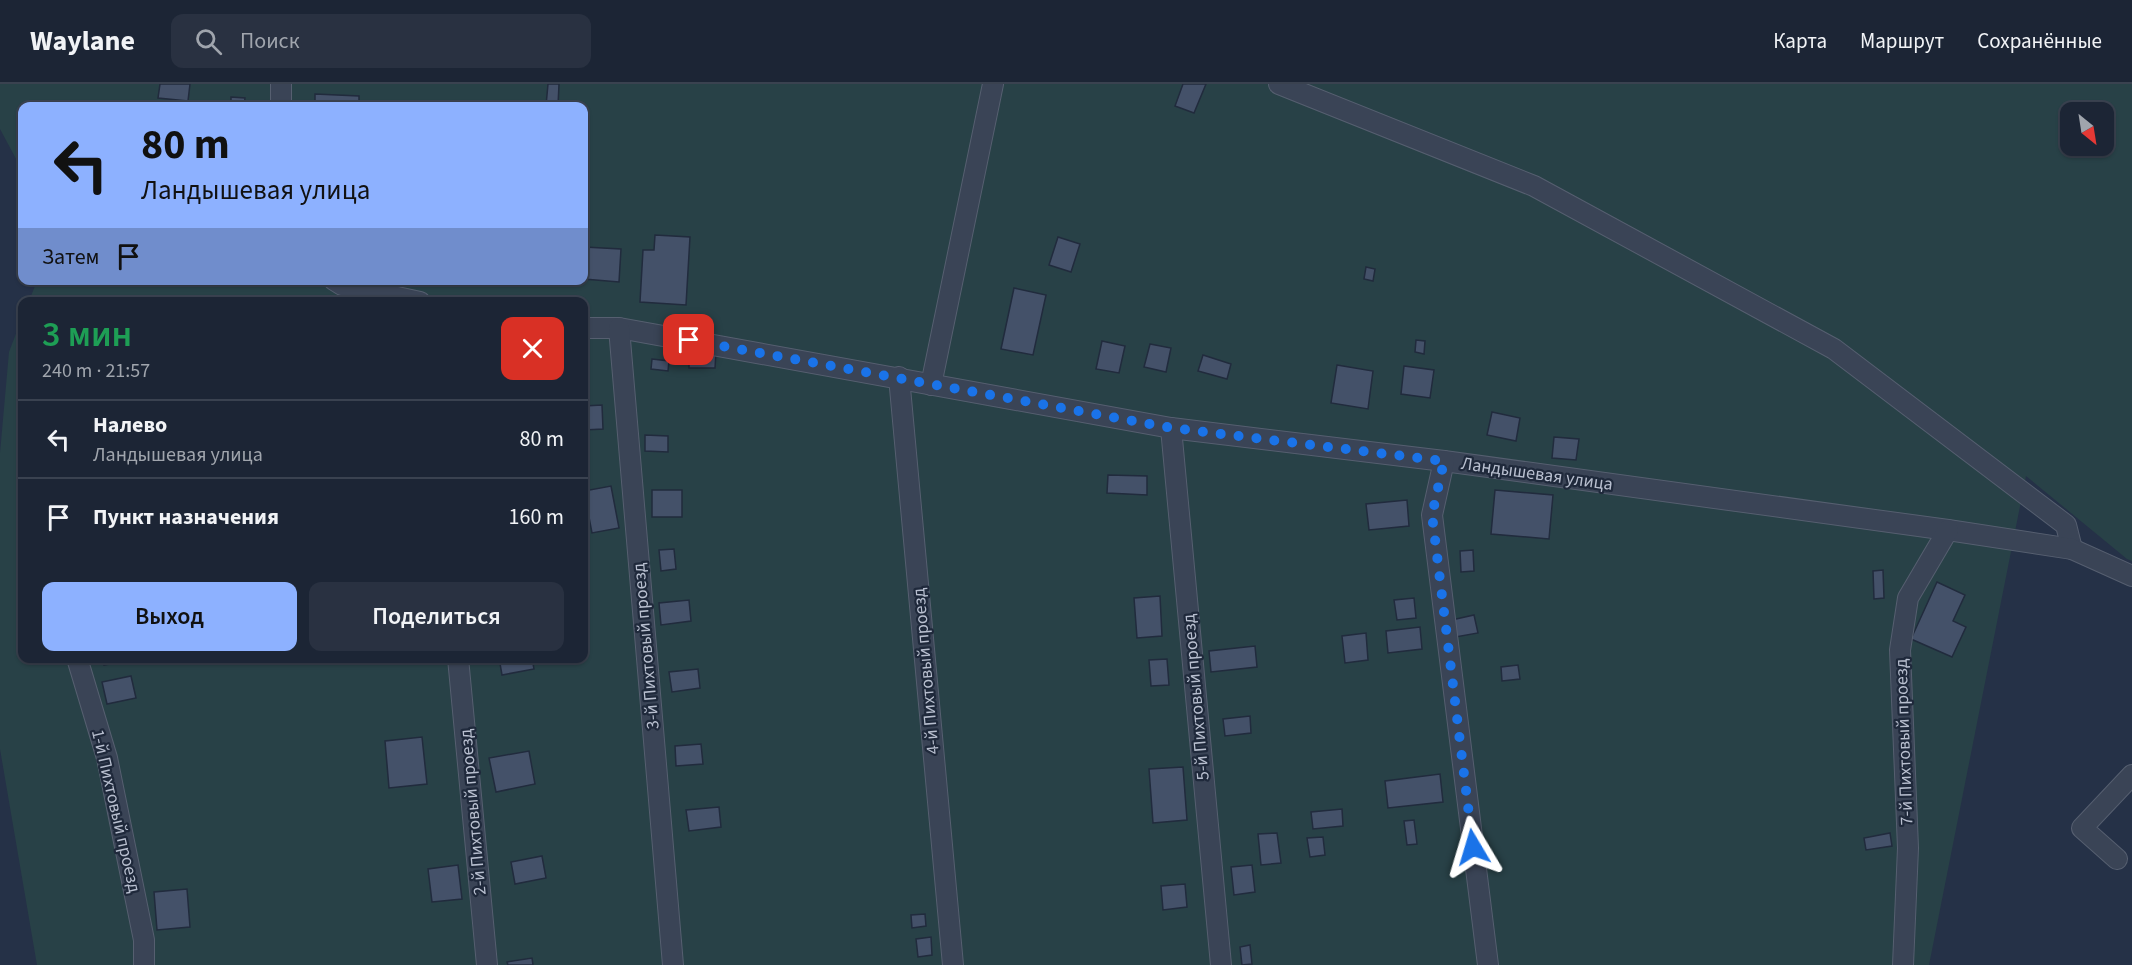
<!DOCTYPE html>
<html lang="ru">
<meta charset="utf-8">
<style>
:root{--surface:#1c2535;--page:#293141;--text:#f1f3f6;--muted:#a0a5ad;--line:#3a4250;--accent:#8db1ff}
body{margin:0;font-family:"Source Sans 3",sans-serif;background:var(--page);color:var(--text);height:100vh;display:flex;flex-direction:column;font-size:22px;white-space:nowrap}
*{box-sizing:border-box;margin:0}
p{font-size:20px;color:var(--muted)}
.icon{flex:none;width:33px;height:33px;fill:none;stroke:currentColor;stroke-width:2;stroke-linecap:round;stroke-linejoin:round}
.map{position:relative;flex:1;overflow:hidden}
.side{position:absolute;left:18px;top:213px;width:570px;height:366px;display:flex;flex-direction:column;background:var(--surface);border-radius:12px;box-shadow:0 2px 4px #0004,0 0 0 2px var(--line)}
.side>*{flex:none}
.banner{position:absolute;left:18px;top:18px;width:570px;height:183px;border-radius:12px;box-shadow:0 2px 4px #0004,0 0 0 2px var(--line);background:#8db1ff;color:#111;overflow:hidden}
.needle{width:39px;rotate:150deg}
.controls{position:absolute;left:2060px;top:18px;display:grid;gap:12px}
.controls a{display:grid;place-items:center;width:54px;height:54px;border-radius:12px;background:var(--surface);box-shadow:0 2px 4px #0004,0 0 0 2px var(--line);font-size:30px}
.pin{position:absolute;display:grid;place-items:center;width:51px;height:51px;color:#fff;margin:-26px;border-radius:12px;box-shadow:0 3px 9px #0006}
.me{position:absolute;width:66px;margin:-33px;rotate:353deg;stroke-linejoin:round;filter:drop-shadow(0 0 4px #0008)}
.turn{display:flex;align-items:center;gap:21px;height:126px;padding:0 24px;font-size:27px}
.turn .icon{width:78px;height:78px;stroke-width:2.5}
.turn b{display:block;font-size:42px;line-height:51px}
.then{display:flex;align-items:center;height:57px;padding:0 24px;background:#0003;gap:12px;font-size:22px}
.round{display:grid;place-items:center;flex:none;width:63px;height:63px;border-radius:12px;background:var(--page)}
.summary{display:flex;align-items:center;justify-content:space-between;height:102px;padding:0 24px}
h1{font-size:36px;font-weight:600;line-height:45px;color:#1e9e55}
.cta{display:flex;gap:12px;margin-top:auto;padding:12px 24px}
.cta a{flex:1;height:69px;border-radius:12px;background:var(--accent);color:#111;font-size:24px;font-weight:600;line-height:69px;text-align:center}
.cta a+a{background:var(--page);color:var(--text)}
ul{padding:0;list-style:none}
li{display:flex;align-items:center;gap:18px;height:78px;padding:0 24px;border-top:2px solid var(--line)}
li div{flex:1}
li b{display:block;font-size:22px}
li em{font-style:normal}
header{display:flex;align-items:center;gap:36px;box-sizing:border-box;height:84px;padding:0 30px;background:var(--surface);border-bottom:2px solid var(--line)}
header strong{font-size:28px}
nav{display:flex;gap:33px;margin-inline-start:auto;font-size:21px}
.search{width:420px;height:54px;background:var(--page);display:flex;align-items:center;gap:15px;box-sizing:border-box;padding:0 21px;border-radius:12px;color:var(--muted);font-size:22px}
.map>svg:first-child{display:block}
.green{fill:#284147;fill-rule:evenodd}
.building{fill:#445169;stroke:#212b3d;stroke-width:1.5}
.lines{fill:none;stroke-linecap:round;stroke-linejoin:round}
.lane-casing{stroke:#565f70;stroke-width:22}
.lane{stroke:#3a4456;stroke-width:20}
.route{stroke:#1a73e8;stroke-width:10;stroke-dasharray:0 18}
.labels{text-anchor:middle;dominant-baseline:central;stroke-width:4.5;stroke-linejoin:round;paint-order:stroke}
.street-label{font-size:18px;fill:#b8bfcf;stroke:#1f293b}
</style>
<header>
<strong>Waylane</strong>
<div class="search"><svg class="icon" aria-label="search" viewBox="0 0 24 24"><circle cx="10" cy="10" r="6"/><path d="M15 15l6 6"/></svg>Поиск</div>
<nav><a>Карта</a><a>Маршрут</a><a>Сохранённые</a></nav>
</header>
<div class="map">
<svg width="2132" height="881" viewBox="0 0 2132 881">
<rect width="100%" height="100%" fill="#253147"/>
<path class="green" d="M0,0H2132V477L2127,475L2026,392L1929,881H37L0,665V369L9,268L22,234V574H584V218L29,217L37,197L584,196V22H22V86L0,45ZM2070,28H2103V62H2070Z"/>
<g class="building">
<path d="M160,0H190L188,17L158,14Z"/>
<path d="M548,0H559L558,22H546Z"/>
<path d="M1183,0H1206L1194,29L1175,22Z"/>
<path d="M315,10L359,12V22H315Z"/>
<path d="M231,13L245,14L244,22H231Z"/>
<path d="M655,151L690,153L686,221L640,218L643,166H654Z"/>
<path d="M1058,153L1080,160L1071,188L1049,181Z"/>
<path d="M584,163L621,165L619,198L584,195Z"/>
<path d="M1366,183L1375,185L1373,197L1364,195Z"/>
<path d="M1014,204L1046,211L1033,271L1001,265Z"/>
<path d="M1416,256L1425,257L1424,270L1415,268Z"/>
<path d="M1102,257L1125,262L1119,289L1096,285Z"/>
<path d="M1150,260L1171,264L1166,288L1144,283Z"/>
<path d="M689,266L716,267L715,284H689Z"/>
<path d="M1203,271L1231,280L1227,295L1198,287Z"/>
<path d="M652,275L669,277L668,287L651,285Z"/>
<path d="M1337,281L1373,287L1368,325L1331,319Z"/>
<path d="M1404,282L1434,286L1430,314L1401,310Z"/>
<path d="M602,321L603,345L584,346V322Z"/>
<path d="M1492,328L1520,334L1516,357L1487,351Z"/>
<path d="M645,351L668,352V368L645,367Z"/>
<path d="M1554,353L1579,355L1576,376L1552,374Z"/>
<path d="M1108,391L1147,392V411L1107,409Z"/>
<path d="M611,402L619,444L592,449L584,407Z"/>
<rect x="652" y="406" width="30" height="27"/>
<path d="M1495,406L1553,411L1549,455L1491,450Z"/>
<path d="M1407,416L1409,442L1369,446L1366,420Z"/>
<path d="M674,465L676,485L661,487L659,466Z"/>
<path d="M1473,466L1474,487L1461,488L1460,467Z"/>
<path d="M1883,486L1884,514L1874,515L1873,487Z"/>
<path d="M1937,498L1965,511L1953,537L1966,543L1952,573L1911,555Z"/>
<path d="M1160,512L1162,552L1137,554L1134,514Z"/>
<path d="M1414,514L1416,534L1397,536L1394,516Z"/>
<path d="M689,516L691,537L661,541L659,519Z"/>
<path d="M1474,531L1478,549L1450,554L1447,537Z"/>
<path d="M1420,543L1422,565L1388,569L1386,547Z"/>
<path d="M1366,549L1368,576L1345,579L1342,552Z"/>
<path d="M1255,562L1257,583L1211,588L1209,567Z"/>
<path d="M103,574H135L136,575L104,581Z"/>
<path d="M499,574H532L534,585L502,591Z"/>
<path d="M1167,575L1169,601L1151,602L1149,576Z"/>
<path d="M1518,581L1520,595L1502,597L1501,583Z"/>
<path d="M698,585L700,604L672,608L669,588Z"/>
<path d="M131,592L136,614L107,620L102,598Z"/>
<path d="M1250,632L1251,649L1225,652L1223,635Z"/>
<path d="M422,653L427,700L389,704L385,657Z"/>
<path d="M701,660L703,680L676,682L675,662Z"/>
<path d="M529,667L535,700L496,708L489,674Z"/>
<path d="M1183,683L1187,736L1153,739L1149,685Z"/>
<path d="M1440,690L1443,718L1388,724L1385,697Z"/>
<path d="M719,723L721,743L689,747L686,726Z"/>
<path d="M1342,725L1343,742L1313,745L1311,728Z"/>
<path d="M1414,736L1417,760L1407,761L1404,737Z"/>
<path d="M1277,749L1281,779L1261,781L1258,750Z"/>
<path d="M1890,749L1892,762L1866,766L1864,754Z"/>
<path d="M1323,753L1325,771L1310,773L1307,754Z"/>
<path d="M542,772L546,794L515,800L511,778Z"/>
<path d="M458,781L462,815L432,818L428,785Z"/>
<path d="M1252,781L1255,808L1234,811L1231,783Z"/>
<path d="M1185,800L1187,823L1163,826L1161,802Z"/>
<path d="M187,805L190,843L157,846L154,808Z"/>
<path d="M925,830L926,842L912,844L911,831Z"/>
<path d="M931,853L932,871L918,873L916,855Z"/>
<path d="M1250,861L1252,880L1242,881L1240,863Z"/>
<path d="M532,874L533,881H508L507,878Z"/>
</g>
<g class="lines">
<g class="lane-casing">
<g id="lane">
<path d="M1279,0L1534,102L1834,265L2066,441L2072,465"/>
<path d="M281,22V0"/>
<path d="M334,196L342,201L420,218"/>
<path d="M584,244H619L1171,344L1444,377L1948,446L2072,465L2132,492"/>
<path d="M619,244L673,881"/>
<path d="M899,293L953,881"/>
<path d="M931,301L993,0"/>
<path d="M1171,344L1221,881"/>
<path d="M1444,377L1432,431L1488,881"/>
<path d="M77,574L107,674L144,856V881"/>
<path d="M458,574L487,881"/>
<path d="M2117,775L2082,744L2132,691"/>
<path d="M1903,881L1908,764L1900,566L1908,514L1948,446"/>
</g>
</g>
<use href="#lane" class="lane"/>
</g>
<g class="lines">
<path class="route" d="M689,256L1172,344L1444,377L1432,431L1473,763"/>
</g>
<g class="labels">
<g class="street-label">
<text transform="translate(1537 390) rotate(8)">Ландышевая улица</text>
<text transform="translate(646 562) rotate(-95)">3-й Пихтовый проезд</text>
<text transform="translate(926 587) rotate(-95)">4-й Пихтовый проезд</text>
<text transform="translate(1196 613) rotate(-95)">5-й Пихтовый проезд</text>
<text transform="translate(1904 658) rotate(-92)">7-й Пихтовый проезд</text>
<text transform="translate(116 727) rotate(77)">1-й Пихтовый проезд</text>
<text transform="translate(473 728) rotate(-95)">2-й Пихтовый проезд</text>
</g>
</g>
</svg>
<div class="controls">
<a><svg class="needle" viewBox="-14 -14 28 28"><path d="M0-13l5 13h-10z" fill="#e53935"/><path d="M0 13l5-13h-10z" fill="#a0a5ad"/></svg></a>
</div>
<div class="pin" style="left:689px;top:256px;background:#d93025"><svg class="icon" aria-label="arrive" viewBox="0 0 24 24"><path d="M6 21V4h12l-3 4 3 4H6"/></svg></div>
<svg class="me" style="left:1473px;top:763px" viewBox="-20 -20 40 40"><path d="M0-17L14 15 0 8-14 15z" fill="#1a73e8" stroke="#fff" stroke-width="4"/></svg>
<div class="banner">
<div class="turn"><svg class="icon" aria-label="left" viewBox="0 0 24 24"><path d="M17 20v-9H6M10 6l-5 5 5 5"/></svg><div><b>80 m</b>Ландышевая улица</div></div>
<div class="then">Затем<svg class="icon" aria-label="arrive" viewBox="0 0 24 24"><path d="M6 21V4h12l-3 4 3 4H6"/></svg></div>
</div>
<section class="side">
<div class="summary"><div><h1>3 мин</h1><p>240 m · 21:57</p></div><a class="round" style="background:#d93025;color:#fff"><svg class="icon" aria-label="close" viewBox="0 0 24 24"><path d="M6 6l12 12M18 6L6 18"/></svg></a></div>
<ul>
<li><svg class="icon" aria-label="left" viewBox="0 0 24 24"><path d="M17 20v-9H6M10 6l-5 5 5 5"/></svg><div><b>Налево</b><p>Ландышевая улица</p></div><em>80 m</em></li>
<li><svg class="icon" aria-label="arrive" viewBox="0 0 24 24"><path d="M6 21V4h12l-3 4 3 4H6"/></svg><div><b>Пункт назначения</b></div><em>160 m</em></li>
</ul>
<div class="cta"><a>Выход</a><a>Поделиться</a></div>
</section>
</div>
